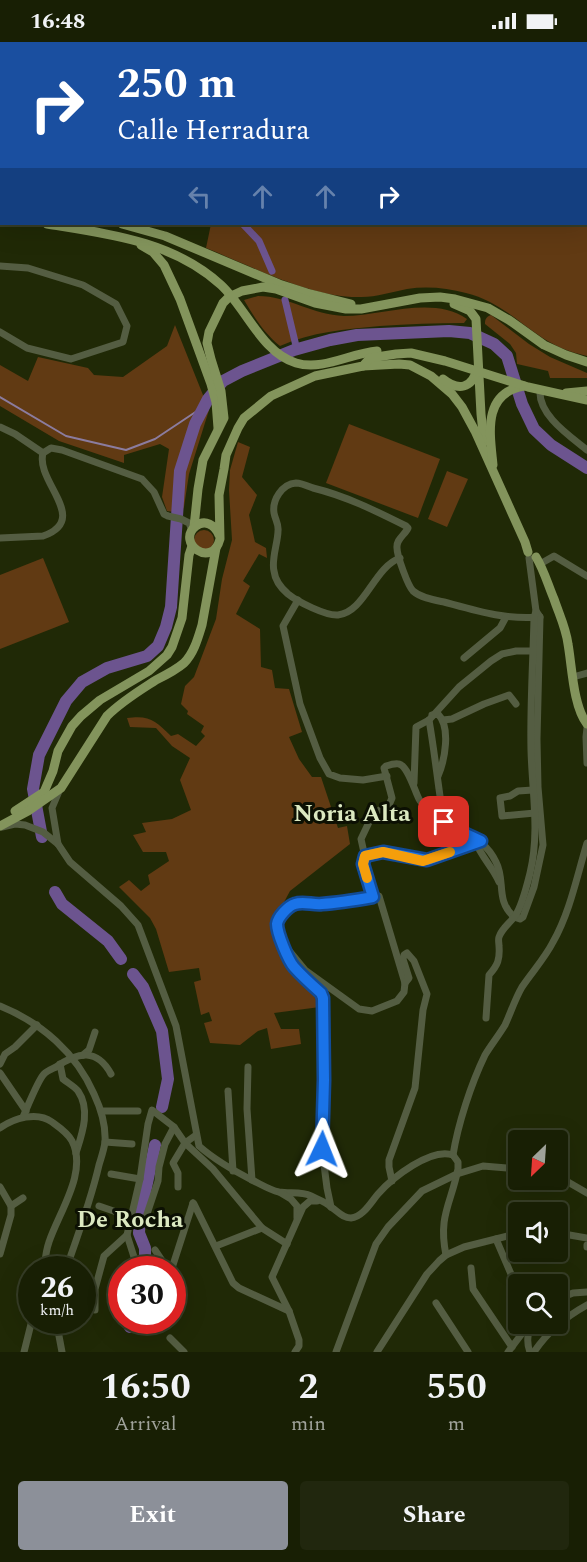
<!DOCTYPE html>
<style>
:root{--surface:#181f04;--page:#21270e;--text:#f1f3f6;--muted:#9fa29a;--line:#363d26;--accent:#8c9099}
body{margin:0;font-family:Spectral,serif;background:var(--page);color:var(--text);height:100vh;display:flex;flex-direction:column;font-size:22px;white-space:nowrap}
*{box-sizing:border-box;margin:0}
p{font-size:20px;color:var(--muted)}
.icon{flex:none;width:33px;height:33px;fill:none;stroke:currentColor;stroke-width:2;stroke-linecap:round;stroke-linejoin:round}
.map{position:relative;height:1310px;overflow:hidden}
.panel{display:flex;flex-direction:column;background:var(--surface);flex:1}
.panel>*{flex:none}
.top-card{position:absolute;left:0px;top:0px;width:588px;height:183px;box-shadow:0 6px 24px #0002,0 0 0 2px var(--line);background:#1a4fa0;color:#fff;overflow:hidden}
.needle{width:39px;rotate:205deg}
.controls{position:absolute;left:508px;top:1088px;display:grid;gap:12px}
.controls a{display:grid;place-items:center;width:60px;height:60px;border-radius:6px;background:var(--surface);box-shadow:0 6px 24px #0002,0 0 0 2px var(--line);font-size:30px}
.speed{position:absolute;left:18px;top:1214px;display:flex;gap:12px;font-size:30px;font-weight:700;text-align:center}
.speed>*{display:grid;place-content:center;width:78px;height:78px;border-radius:50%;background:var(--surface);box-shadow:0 6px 24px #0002,0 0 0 2px var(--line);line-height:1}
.speed small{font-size:15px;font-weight:400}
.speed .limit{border:9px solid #d22;background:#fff;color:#111}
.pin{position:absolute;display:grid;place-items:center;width:51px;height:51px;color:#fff;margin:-26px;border-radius:12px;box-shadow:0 3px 9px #0006}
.me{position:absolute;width:66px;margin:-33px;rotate:2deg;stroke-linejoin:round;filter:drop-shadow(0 0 4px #0008)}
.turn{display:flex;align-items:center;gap:21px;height:126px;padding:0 18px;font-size:27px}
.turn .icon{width:78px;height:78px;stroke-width:2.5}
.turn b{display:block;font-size:42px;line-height:51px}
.lanes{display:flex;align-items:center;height:57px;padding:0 18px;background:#0003;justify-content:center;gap:30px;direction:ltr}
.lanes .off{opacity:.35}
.eta{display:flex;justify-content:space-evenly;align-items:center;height:102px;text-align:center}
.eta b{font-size:36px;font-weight:700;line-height:42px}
.button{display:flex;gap:12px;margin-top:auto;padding:12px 18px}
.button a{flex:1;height:69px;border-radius:6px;background:var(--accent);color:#fff;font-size:24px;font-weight:700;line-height:69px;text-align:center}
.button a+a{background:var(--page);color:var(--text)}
.status{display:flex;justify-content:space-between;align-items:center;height:42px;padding:0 30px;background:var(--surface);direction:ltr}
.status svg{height:16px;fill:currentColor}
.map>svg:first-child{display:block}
.green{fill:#613a13}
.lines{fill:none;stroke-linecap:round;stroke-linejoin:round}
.stream{stroke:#8b7c9f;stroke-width:2}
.canal{stroke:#6c548f;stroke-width:7}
.river{stroke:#6c548f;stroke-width:12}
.minor{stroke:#545d42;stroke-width:7}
.major{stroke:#83945c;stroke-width:9}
.route-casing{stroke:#114b97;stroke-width:15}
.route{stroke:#1a73e8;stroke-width:10}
.slow{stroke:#f59e0b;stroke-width:10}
.labels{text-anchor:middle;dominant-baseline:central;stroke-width:6;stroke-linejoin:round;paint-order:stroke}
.quarter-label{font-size:24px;font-weight:bold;fill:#dce9c1;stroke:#0c1003}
</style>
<div class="status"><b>16:48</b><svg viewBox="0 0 49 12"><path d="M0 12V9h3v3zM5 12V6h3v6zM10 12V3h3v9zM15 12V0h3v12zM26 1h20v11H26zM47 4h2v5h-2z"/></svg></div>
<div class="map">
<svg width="587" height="1310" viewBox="0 0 587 1310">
<rect width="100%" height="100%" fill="#202906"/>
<g class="green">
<path d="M0,0H587V314C569,310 552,303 537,292C514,276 495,258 466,251C447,246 427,244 407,247C391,250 374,256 358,255C310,255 251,224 206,206L211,182H586V2H2L1,85L0,84Z"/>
<path d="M258,254C288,254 313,273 344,274C382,274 433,253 467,277L464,281C436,281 408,282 380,284C346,287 311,290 280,304C264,291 254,275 244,258Z"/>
<path d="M491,273L529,302L550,315L587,331V336H550L548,329L517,322L516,311L510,302L485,282C485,277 486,275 491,273Z"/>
<path d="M175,283L209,368L189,432L184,465L181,471L167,469L162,455L169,407L160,402L124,413V421L59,399L0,364V323L28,339L38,315L88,326L94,333L123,335L167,304Z"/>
<path d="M349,382L440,417L418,476L326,441Z"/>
<path d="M238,400L250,405L242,435L257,453L249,473L255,500L266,506L267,516L259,512L243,539L250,544L236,572L260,587L261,625L272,628L275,646L289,647L302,690L289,695L299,717L312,735H321L338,786L347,784L350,802L290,849L276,875L273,889L275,901L281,916L316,956L320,965L274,971L281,987H299L301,1002L271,1007L267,986L258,989L240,1003L210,1001L204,981L212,979L209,970L201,973L194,940L201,938L199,926L169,930L156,887L150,876L119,845L129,838L141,849L150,842L148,833L169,819L166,810H143L133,793L146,790L142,781L172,777L191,768L180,738L190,716L172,704L156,686L130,685L127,676C151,673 155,679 171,694L178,692L196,704L205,694L201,690L204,684L187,672L188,669L181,662L185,644L194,635L216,577L222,537L232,498L229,448L230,428Z"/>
<path d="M447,429L468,437L447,485L428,477Z"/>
<circle cx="204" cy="498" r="10"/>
<path d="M43,516L69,580L0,607V533Z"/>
</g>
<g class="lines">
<path class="stream" d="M0,355L66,394L126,408L155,397L203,365"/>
<g class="canal">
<path d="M243,182L259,199L272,229"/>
<path d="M285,258L297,308"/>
</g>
<g class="river">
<path d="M42,795L33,747L39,713L66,659L82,640L107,626L147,614L158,604L166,585L171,565L180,429L195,382L208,357L223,339L242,329L294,308L330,298L357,293L449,289L470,291L494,302L507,314L522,362L534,387L551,403L587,426"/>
<path d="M55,850L62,862L108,899L121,917"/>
<path d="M133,932L143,945L162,989L168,1037L162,1065"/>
<path d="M145,1227V1206L139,1191L140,1174L155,1103"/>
<path d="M130,1285L132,1278"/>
</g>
<g class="minor">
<path d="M0,224L28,226L83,243L116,262L127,284L123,300L71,317L27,306L0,290"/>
<path d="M540,348C538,373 570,394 587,408"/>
<path d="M0,385L15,392L43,411"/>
<path d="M0,496L43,494C91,477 35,440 43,411L51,406L62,408L142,437L154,450L164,472L168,474L181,477L189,481L192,488"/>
<path d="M400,516C374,525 365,570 338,573C326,574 298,560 288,552C281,546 275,538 274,529C271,518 278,500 278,489C279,482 275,477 274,471C272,458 282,442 296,441C301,441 308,444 313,446C346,454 376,469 406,484L408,486C405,493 396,497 397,506C397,514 408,544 413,549C421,556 434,558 444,560C477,569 505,578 540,575"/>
<path d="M540,522L554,514L587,534"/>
<path d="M298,558L283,584L300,662L320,716L329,732L340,736L363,738L387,734"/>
<path d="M464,616L500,586L506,575"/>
<path d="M573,635L587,631"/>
<path d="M432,673L438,672C451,685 445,718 438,734"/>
<path d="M429,678C435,712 438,745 444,780"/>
<path d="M443,678L452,677L484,662L509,653L516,662"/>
<path d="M587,686L586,695L587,721"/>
<path d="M414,741L416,685L429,678L459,645L491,619L502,612L516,609H533"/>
<path d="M533,748L518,749L510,754L500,756L502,774L535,771"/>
<path d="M2,785L15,782L25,783L43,790L58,802L70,820L121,864L138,883L176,984L199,1104C216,1119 234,1129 254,1139C262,1143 270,1148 279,1150C290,1152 301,1149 311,1154C317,1157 326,1160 331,1165C338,1169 342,1176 351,1176C363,1175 371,1160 378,1152C392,1136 431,1105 453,1113"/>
<path d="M475,798C480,814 493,825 499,840"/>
<path d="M58,802L52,766L60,747"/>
<path d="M365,815L383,810L427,818L481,799"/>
<path d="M379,854L405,941L404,950L397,959L372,969L359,967L305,928L282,900L277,883L283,871L295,862L338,861Z"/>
<path d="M373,855L363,822L365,815L361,797L371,776L376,770L389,763L392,756L384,726L386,724C389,723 396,721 399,722C408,724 415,750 419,757C421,761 425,764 428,767C436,775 445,782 454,787C474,798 485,798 496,820C506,839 495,858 514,875"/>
<path d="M514,875L520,877L523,875L534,845L543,803L538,745L537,697L540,575L536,569L529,516"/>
<path d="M284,905C290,925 307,937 321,951L323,956L324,1038L322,1107L327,1146L331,1165"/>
<path d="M0,964C42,981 76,1011 94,1052C101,1067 106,1083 105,1100C104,1108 101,1116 99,1123C91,1158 78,1193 66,1227"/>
<path d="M486,976L489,933C498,923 500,917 499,904C499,901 498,898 499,895C502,886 510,881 515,874C522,864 527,843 530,831C540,790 532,749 531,708C530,664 533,620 534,576L536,569"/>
<path d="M83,1013L89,1008L95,990"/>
<path d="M0,1022L5,1012L15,1005L37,983"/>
<path d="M60,1022L63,1037C68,1041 75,1045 78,1049C91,1068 82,1092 76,1111"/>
<path d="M248,1025L247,1067L252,1138"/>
<path d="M0,1031L26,1069"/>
<path d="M228,1049L233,1129"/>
<path d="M102,1069H138"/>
<path d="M23,1075C27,1066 38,1038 44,1032C47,1029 52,1027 56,1025C78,1010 97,1006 111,1032"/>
<path d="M0,1086C14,1076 37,1069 52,1080C59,1085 68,1091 72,1099C88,1130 59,1170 49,1200C46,1208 45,1218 44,1227"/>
<path d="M105,1100L132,1102"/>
<path d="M453,1113C458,1082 471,1042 485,1013C491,1003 499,993 505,983C511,970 515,957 522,945C532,930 545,916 553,900C570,870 577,834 587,801"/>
<path d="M111,1132L140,1137"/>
<path d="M557,1137L568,1140L587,1151"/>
<path d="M392,1139L389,1125V1118L415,1046L423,968L427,952L414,919L407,911L404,913L403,917L409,936L405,941"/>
<path d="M0,1145L11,1164V1173L0,1212"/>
<path d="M178,1145V1131L173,1121L185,1101L196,1093"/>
<path d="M281,1151L291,1157L297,1164V1176"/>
<path d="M193,1161L194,1162L233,1241L239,1246L289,1269"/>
<path d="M11,1164L23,1156"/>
<path d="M99,1164L131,1175"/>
<path d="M144,1181L158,1139L159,1125L165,1102L174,1085"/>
<path d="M558,1191L587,1196"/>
<path d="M127,1193L134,1215"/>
<path d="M496,1197L511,1232L519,1244"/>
<path d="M587,1203V1205"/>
<path d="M216,1204L262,1186"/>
<path d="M155,1208L163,1220L172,1226L193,1161"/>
<path d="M446,1213C438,1174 451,1162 458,1127V1120L453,1113"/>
<path d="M471,1226L473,1247L512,1305"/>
<path d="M558,1257L573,1251L587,1250"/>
<path d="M436,1261L468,1310"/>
<path d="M95,1268V1247L104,1214L127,1193L140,1137L148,1082L152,1068L174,1085L185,1101L213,1127L262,1186L287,1202"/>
<path d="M58,1278L59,1294L62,1310"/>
<path d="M170,1296L184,1310"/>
<path d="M24,1310L32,1278"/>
<path d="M295,1310L299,1304V1298L289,1269L272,1235L303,1165L310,1159H317"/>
<path d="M336,1310L376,1202L388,1185L422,1149L457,1132L483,1124L519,1127"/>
<path d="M377,1310L427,1232L439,1219L446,1213L464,1205L519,1191"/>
<path d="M508,1310L530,1281"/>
<path d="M530,1310C526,1300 528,1292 531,1281"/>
<path d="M534,1310C548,1289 565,1275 587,1263"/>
</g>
<g class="major">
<path d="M0,163H2"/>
<path d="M0,175H2"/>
<path d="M47,182C109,192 173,199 221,243C246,266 262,311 296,321C323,329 351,311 377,309"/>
<path d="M122,182L165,194L279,242L307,251L351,262"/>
<path d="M141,203L153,210L164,223L180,257L211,342L216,360L218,386"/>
<path d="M454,262L470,269L476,277L481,372L484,400"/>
<path d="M363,324L399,322L410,323L431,334L452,352L462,365L475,389L525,500L528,510"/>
<path d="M443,337C458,349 472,347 477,327"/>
<path d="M566,351L587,349"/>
<path d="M493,423C490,392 482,351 524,344"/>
<path d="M194,485L198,447L203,418L224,376L221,349L211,317L207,301L209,290L223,261L229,255L242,249L263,245L276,247L315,261L346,267H361L420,256L440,255L455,257L488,266L509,278L544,303L566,313L587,320"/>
<path d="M219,493C215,483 205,477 196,484C175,500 212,528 220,497L219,453L224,427L226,413L238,386L244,376L271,354L315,334L363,324L370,316L396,312L411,311L445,319L528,345L587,358"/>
<path d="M536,515C544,528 548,543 554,557C559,572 566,586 568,602C572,624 573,664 587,682"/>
<path d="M15,769L44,750L53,729L58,709L72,684L81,674L100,658L149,629L167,613L172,605L182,576L189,513L192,504"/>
<path d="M0,784L28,769L61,746L107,674C122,659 139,649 156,638C166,633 176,628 184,621C194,611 198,596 202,583L216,506"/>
</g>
</g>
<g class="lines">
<g class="route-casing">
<path id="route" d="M322,1107L324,1038L323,956L321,951C312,943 302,934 294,925C288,918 277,891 277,882C278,875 288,864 295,862C303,859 313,863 322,862C339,861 356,858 373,855L363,822L365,814L383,810L427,818L481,799L453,786L444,780"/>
</g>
<use href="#route" class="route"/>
<path class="slow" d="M367,836L363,822L365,814L383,810L423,819L450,810"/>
</g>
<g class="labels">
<g class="quarter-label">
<text x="352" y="772">Noria Alta</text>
<text x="130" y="1178">De Rocha</text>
</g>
</g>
</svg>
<div class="controls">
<a><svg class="needle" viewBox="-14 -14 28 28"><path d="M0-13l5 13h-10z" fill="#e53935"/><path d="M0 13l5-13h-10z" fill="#9fa29a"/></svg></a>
<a><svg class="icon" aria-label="sound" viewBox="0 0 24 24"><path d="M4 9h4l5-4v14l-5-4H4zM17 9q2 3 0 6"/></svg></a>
<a><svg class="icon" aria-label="search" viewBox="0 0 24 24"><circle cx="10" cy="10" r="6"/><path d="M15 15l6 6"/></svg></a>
</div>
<div class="speed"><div>26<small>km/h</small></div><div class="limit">30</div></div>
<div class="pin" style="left:444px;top:780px;background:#d93025"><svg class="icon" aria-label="arrive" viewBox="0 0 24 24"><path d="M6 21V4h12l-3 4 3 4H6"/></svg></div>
<svg class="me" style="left:322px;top:1107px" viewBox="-20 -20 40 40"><path d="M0-17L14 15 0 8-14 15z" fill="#1a73e8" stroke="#fff" stroke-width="4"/></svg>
<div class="top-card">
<div class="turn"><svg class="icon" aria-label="right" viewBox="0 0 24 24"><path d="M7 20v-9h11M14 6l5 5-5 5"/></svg><div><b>250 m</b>Calle Herradura</div></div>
<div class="lanes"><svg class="icon off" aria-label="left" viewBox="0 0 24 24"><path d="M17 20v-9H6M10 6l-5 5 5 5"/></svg><svg class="icon off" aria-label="ahead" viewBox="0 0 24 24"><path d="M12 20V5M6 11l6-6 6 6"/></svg><svg class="icon off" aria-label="ahead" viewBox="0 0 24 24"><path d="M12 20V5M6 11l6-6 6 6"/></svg><svg class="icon" aria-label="right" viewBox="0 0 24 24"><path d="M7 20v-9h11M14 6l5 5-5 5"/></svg></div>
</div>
</div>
<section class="panel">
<div class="eta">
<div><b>16:50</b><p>Arrival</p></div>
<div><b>2</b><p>min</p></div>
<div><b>550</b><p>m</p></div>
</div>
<div class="button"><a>Exit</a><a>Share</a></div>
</section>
